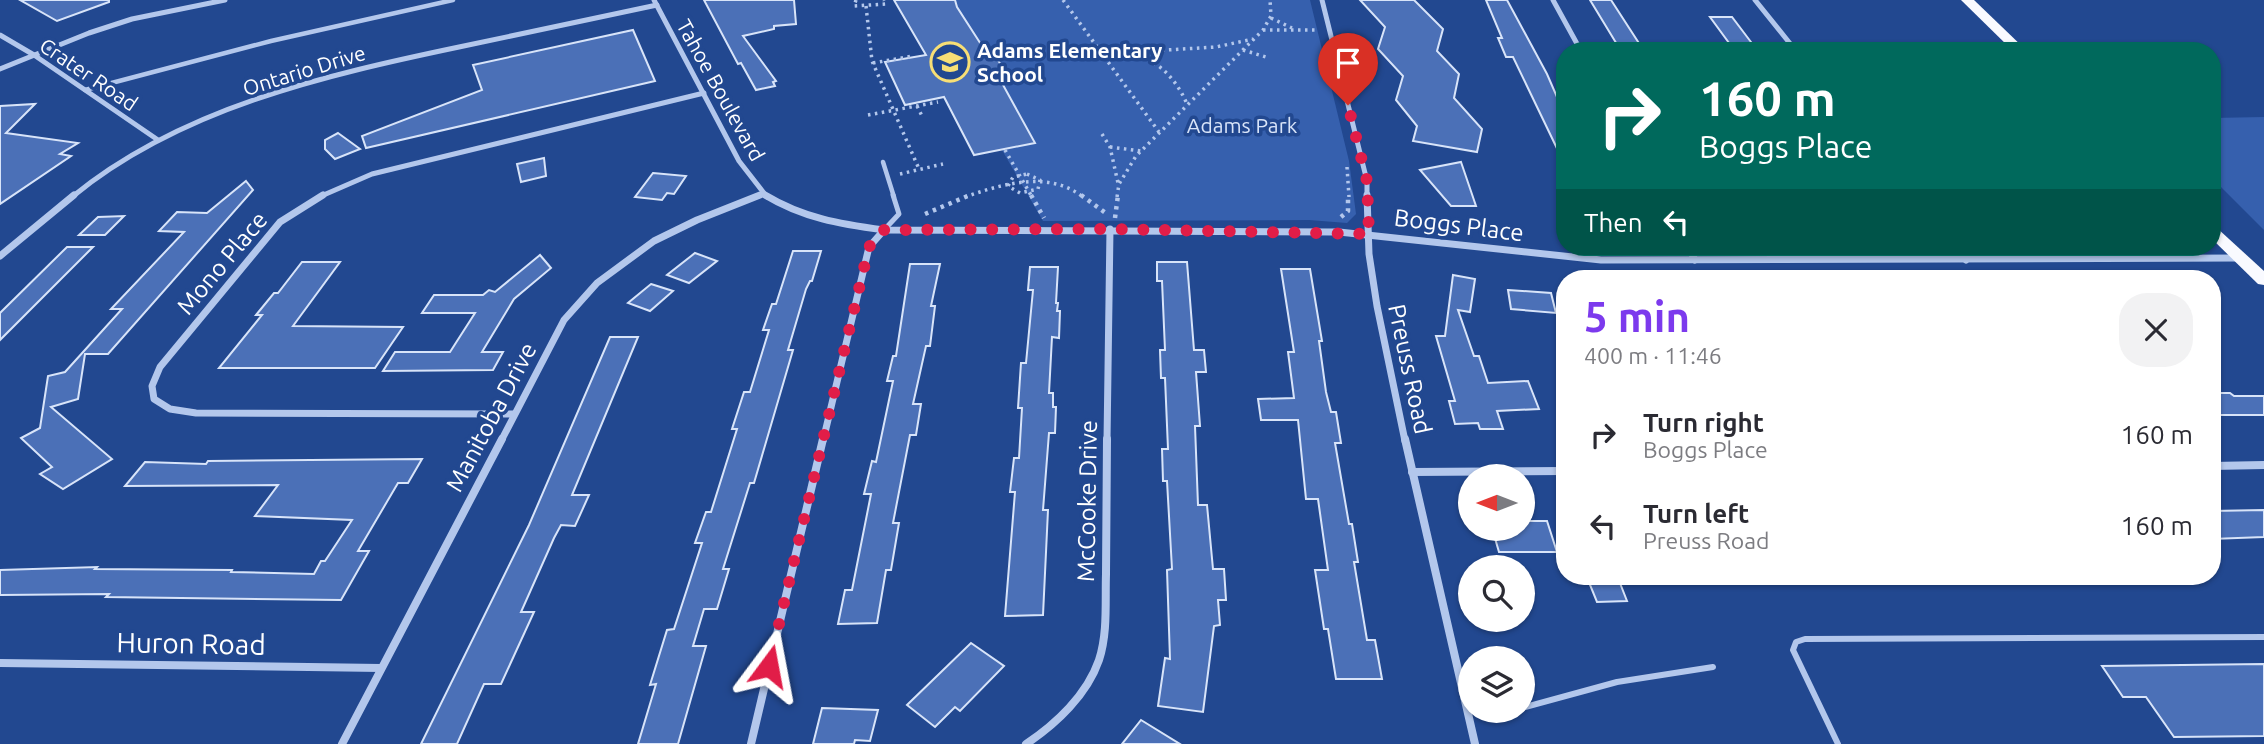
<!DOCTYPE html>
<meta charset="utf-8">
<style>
:root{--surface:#fff;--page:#f2f2f3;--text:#2b2b33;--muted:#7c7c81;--accent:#7c3aed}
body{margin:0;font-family:Ubuntu,sans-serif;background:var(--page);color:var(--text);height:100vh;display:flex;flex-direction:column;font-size:26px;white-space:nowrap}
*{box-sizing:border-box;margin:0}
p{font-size:23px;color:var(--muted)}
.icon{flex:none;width:38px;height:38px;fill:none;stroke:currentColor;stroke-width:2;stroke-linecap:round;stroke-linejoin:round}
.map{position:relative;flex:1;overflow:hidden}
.sheet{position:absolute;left:1556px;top:270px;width:665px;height:315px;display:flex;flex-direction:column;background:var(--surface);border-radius:28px;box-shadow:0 2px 5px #0004}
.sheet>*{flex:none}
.top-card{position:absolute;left:1556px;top:42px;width:665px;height:214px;border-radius:28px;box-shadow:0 2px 5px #0004;background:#00695c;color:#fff;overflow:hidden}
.needle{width:46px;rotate:270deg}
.tools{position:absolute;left:1458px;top:464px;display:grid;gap:14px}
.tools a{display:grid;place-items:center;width:77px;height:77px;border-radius:50%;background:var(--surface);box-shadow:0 2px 5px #0004;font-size:35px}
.pin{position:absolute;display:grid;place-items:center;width:60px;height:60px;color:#fff;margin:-72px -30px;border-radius:50% 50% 50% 0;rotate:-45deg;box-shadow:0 0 7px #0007}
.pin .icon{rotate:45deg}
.me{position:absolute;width:77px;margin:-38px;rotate:13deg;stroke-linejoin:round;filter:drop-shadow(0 0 5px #0008)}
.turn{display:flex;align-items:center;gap:24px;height:147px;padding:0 28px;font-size:32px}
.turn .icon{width:91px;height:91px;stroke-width:2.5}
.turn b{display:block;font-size:49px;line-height:60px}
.then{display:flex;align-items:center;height:66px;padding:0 28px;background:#0003;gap:14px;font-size:26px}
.round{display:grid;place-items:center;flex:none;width:74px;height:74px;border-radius:28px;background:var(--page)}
.head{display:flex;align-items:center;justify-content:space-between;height:119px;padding:0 28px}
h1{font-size:42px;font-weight:600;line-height:52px;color:var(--accent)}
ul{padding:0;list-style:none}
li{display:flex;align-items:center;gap:21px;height:91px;padding:0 28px}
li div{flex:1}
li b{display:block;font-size:26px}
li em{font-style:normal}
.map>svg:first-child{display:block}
.green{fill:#3660ae}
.building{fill:#4b70b7;stroke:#d8e4f9;stroke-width:2}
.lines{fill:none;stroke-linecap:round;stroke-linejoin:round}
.path-far1{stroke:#b3c7ec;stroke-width:3.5;stroke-dasharray:2.5 4.5;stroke-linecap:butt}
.path{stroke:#b3c7ec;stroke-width:4.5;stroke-dasharray:3.5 5;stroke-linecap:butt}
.lane-far2{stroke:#b3c7ec;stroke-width:4.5}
.lane-far1{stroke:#b3c7ec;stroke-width:5}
.lane{stroke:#b3c7ec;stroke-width:6}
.street-far2{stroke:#b3c7ec;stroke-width:5}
.street-far1{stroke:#b3c7ec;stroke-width:7}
.street{stroke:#b3c7ec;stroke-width:8}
.primary{fill:#f9faff;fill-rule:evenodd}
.route{stroke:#e11d48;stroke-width:12;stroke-dasharray:0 21.6}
.labels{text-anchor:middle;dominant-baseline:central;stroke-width:7;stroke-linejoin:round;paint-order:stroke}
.far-poi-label{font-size:21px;font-weight:bold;fill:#fff;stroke:#224890;text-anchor:start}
.far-street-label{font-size:21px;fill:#fff;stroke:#224890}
.far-park-label{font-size:21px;fill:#d8e4f9;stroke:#224890}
.street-label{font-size:24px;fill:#fff;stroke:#224890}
.near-street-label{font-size:28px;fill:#fff;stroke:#224890}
</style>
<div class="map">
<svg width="2264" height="744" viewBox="0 0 2264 744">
<rect width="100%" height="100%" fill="#224890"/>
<g class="green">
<path d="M955,0H1310L1349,161L1356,214L1347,223L1309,220L1043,221L1002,150L1035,142L997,74L1005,71L991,49H984L957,7Z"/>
<path d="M2264,117V230L2212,178V118Z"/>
</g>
<g class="building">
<path d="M20,0H109V2L57,21Z"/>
<path d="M704,0H794L796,24L774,26V29L743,36L776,81L773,82L775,86L756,90L741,63L738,64Z"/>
<path d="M894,0H955L957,7L984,49L991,48L1005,72L997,74L1035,143L974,155L944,97L905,105L885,62L926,55Z"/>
<path d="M1360,0H1414L1443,29L1437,51L1459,74L1454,98L1482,129L1477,152L1413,141L1417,126L1396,100L1403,76L1378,49L1385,27Z"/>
<path d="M1486,0H1507L1547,74L1564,113V163L1513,57H1506L1498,38H1502Z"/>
<path d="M1590,0H1611L1644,51H1621Z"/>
<path d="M1710,17H1732L1754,46L1732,47Z"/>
<path d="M633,30L655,81L366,148L362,136L482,90L473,65Z"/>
<path d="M35,104L6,133L78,143L60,154L71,156L0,204V106Z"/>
<path d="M338,133L360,149L335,159L325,149V140Z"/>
<path d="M544,158L546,176L521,182L517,164Z"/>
<path d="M1461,162L1476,206H1451L1420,170Z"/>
<path d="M653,173L686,176L674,194L667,193L662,200L635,197Z"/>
<path d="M246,181L253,190L108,354H85L78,399L51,407L112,459L63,489L40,474L52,467L21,438L40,428L48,376L65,372L122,309H111L184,232L159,231L177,212L207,213Z"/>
<path d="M124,216L105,235H79L98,217Z"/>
<path d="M67,247H93L0,340V313Z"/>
<path d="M793,251H821L812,281H810L806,289L788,350H793L754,483H750L723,569H729L717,609H704L693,646H706L678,744H638L656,684L650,685L667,630L674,629L702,543H695L706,512H711L737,429H732L744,392H750L769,330H763L772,304H776Z"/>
<path d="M695,253L717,261L689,283L667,275Z"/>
<path d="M540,255L551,268L514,299L482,352H503L493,370L383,371L395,352H450L475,313H422L434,295H483L489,290L495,292Z"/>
<path d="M302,262H340L293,326L403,327L375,368H219L262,315H256L274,293H278Z"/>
<path d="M1157,262H1187L1194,350H1204L1206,372H1196L1200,426H1195L1198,505H1207L1213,569H1224L1226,600H1218L1220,625L1214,626L1203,712L1158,706L1165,658L1170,659L1167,570L1172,569L1167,481H1163L1162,449H1168L1165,378H1161L1160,350H1165L1162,281H1157Z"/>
<path d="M910,264H940L931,306H935L930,346H926L913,404H921L916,435H910L893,523H899L891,570H886L877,623L838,624L845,590H852L871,494H864L872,461L876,462L893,381H887L893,356H896Z"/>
<path d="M1030,267H1058L1056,303H1058L1057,311H1060L1059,338L1052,337L1049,393H1053V407H1056L1055,433H1049L1043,510H1048L1043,615L1005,616L1015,492H1010L1014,458H1019L1022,408H1018L1021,363H1026L1033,290H1028Z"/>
<path d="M1281,269H1310L1322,341H1319L1326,392L1331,412H1336L1341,443H1335L1349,524H1352L1358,562H1354L1367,640H1375L1382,679H1336L1328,629H1324L1315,570H1328L1318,499H1306L1298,420H1261L1258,399L1294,398L1288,352H1294Z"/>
<path d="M1453,275L1475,279L1470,312L1458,310L1474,356H1479L1488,383L1528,381L1539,409L1497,411L1503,429H1480L1478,423L1455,424L1449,401H1455L1436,336H1445Z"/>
<path d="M651,284L673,291L650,311L628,303Z"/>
<path d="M1508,290L1551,293L1556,313L1511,309Z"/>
<path d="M610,337H638L572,495H589L575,526L561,525L554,538L521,612H534L501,684H484L457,744H421L529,525Z"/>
<path d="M2212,393H2230L2234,396H2264V415H2212Z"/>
<path d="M422,459L408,483H398L358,551H369L341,600L106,597L109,594L0,595V570L97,567L95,569L232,570L231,572L314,574L321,561H325L352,520L255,516L278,485L125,486L145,462L206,464L208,461Z"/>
<path d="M2264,510V537L2212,539V511Z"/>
<path d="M1522,521H1547L1557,552H1499L1492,528H1522Z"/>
<path d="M1618,578L1627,601L1597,602L1588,580Z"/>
<path d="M971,643L1004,666L960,711L955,707L935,727L907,705Z"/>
<path d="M2264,664V736L2174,737L2146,697H2123L2102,666Z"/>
<path d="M822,708L878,710L870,741L855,740L854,744H813Z"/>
<path d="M1141,720L1180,744H1122Z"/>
</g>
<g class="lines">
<g class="path-far1">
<path d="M856,0L854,6L886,4L884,0"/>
<path d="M1063,0L1159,132"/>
<path d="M866,6L872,61L919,169"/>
<path d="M1271,18L1292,28"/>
<path d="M1263,30H1317"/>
<path d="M1243,50L1266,57"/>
<path d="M1100,51C1141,47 1171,67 1187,104"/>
<path d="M1134,52L1216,47L1253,39"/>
<path d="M873,63L913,56"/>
<path d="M917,106L923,118"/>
<path d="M868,115L938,102"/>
<path d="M1102,134L1110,147L1118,183"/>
<path d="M1110,147L1141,151"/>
<path d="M1005,150L1032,197"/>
<path d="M1347,167L1349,197"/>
<path d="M900,174L943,164"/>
<path d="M1027,174L1040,180L1038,189L1020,193L1008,186L1013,177Z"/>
<path d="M965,197C1002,184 1049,170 1083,197"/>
<path d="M1117,197L1119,184L1136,156L1263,30L1271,16L1270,0"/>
</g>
<g class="path">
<path d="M1031,195L1044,218"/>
<path d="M1081,195L1107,214"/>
<path d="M925,214L970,195"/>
<path d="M1341,217L1348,211V195"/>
<path d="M1115,218L1118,195"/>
</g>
<g class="lane-far2">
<path d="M85,90L271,41L453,0"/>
<path d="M883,162L894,197"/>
</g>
<path class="lane-far1" d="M884,230L899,214L893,195"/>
<g class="lane">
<path d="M1522,708L1617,682L1713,667"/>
<path d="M1838,744L1793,650L1796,642L1805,639L2264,637"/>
</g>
<g class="street-far2">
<path d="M654,0L739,161L767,197"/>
<path d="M1322,0L1367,181V197"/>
<path d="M1553,0L1581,51"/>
<path d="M1755,0L1796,51"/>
<path d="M0,35L34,55L158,140"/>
<path d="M0,69L89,33L132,19L225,0"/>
<path d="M72,197C180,108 326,75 459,47C525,33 591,19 657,5"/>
<path d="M319,197L372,174L704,93"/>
<path d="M756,197L763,194"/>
</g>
<g class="street-far1">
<path d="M323,195L280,222L160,367L152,386L154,399L170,409L196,413L513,414"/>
<path d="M765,195C803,218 840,224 884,230L1339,232L1601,260L2240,258"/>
<path d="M1367,195L1369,254L1377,306L1405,441"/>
<path d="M1688,247L1695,260"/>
<path d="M1955,247L1966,260"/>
<path d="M0,256L74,195"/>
<path d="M501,441L564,320L597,283L654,241L697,220L760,195"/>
<path d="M823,441L869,247L884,230"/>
<path d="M1107,441L1110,229"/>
</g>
<g class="street">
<path d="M1405,439L1475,744"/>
<path d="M2212,466L2264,465"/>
<path d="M1412,472L1564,471"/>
<path d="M0,663L381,668"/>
<path d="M342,744L502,439"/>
<path d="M751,744L823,439"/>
<path d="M1026,744C1056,724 1087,695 1099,660C1108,633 1105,601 1106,574C1106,529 1107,484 1107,439"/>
</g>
<g class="primary">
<path d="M1961,0H1974L2027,51H2013Z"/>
<path d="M2212,226L2217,228L2264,271V285L2258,284L2212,239Z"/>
</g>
</g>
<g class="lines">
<path class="route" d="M769,666L869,247L884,230L1110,229L1369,234L1367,181L1348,105"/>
</g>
<defs>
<g id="school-ring" transform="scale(2.0125)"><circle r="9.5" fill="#224890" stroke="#f8df75" stroke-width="1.5"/><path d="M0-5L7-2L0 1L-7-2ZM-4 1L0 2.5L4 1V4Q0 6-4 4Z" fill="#f8df75"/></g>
</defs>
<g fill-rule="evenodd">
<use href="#school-ring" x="950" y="62"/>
</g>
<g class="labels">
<g class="far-poi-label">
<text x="977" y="50">Adams Elementary<tspan x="977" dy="24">School</tspan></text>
</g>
<g class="far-street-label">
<text transform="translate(304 70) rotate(-17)">Ontario Drive</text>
<text transform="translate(89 74) rotate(34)">Crater Road</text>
<text transform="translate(721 90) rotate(61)">Tahoe Boulevard</text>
</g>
<g class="far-park-label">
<text x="1242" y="125">Adams Park</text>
</g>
<g class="street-label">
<text transform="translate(1459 225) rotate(7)">Boggs Place</text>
<text transform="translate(222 263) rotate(-50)">Mono Place</text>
<text transform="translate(1410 369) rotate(78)">Preuss Road</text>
<text transform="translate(491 417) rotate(-62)">Manitoba Drive</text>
<text transform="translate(1087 501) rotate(-89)">McCooke Drive</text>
</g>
<g class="near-street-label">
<text transform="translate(191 643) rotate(1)">Huron Road</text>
</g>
</g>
</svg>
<div class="tools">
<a><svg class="needle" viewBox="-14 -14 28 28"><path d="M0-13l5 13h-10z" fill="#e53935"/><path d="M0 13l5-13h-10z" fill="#7c7c81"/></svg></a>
<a><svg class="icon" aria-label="search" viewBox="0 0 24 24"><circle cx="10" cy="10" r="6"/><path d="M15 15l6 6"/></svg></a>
<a><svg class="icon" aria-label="layers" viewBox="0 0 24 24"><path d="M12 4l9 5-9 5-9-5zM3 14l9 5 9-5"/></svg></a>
</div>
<div class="pin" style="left:1348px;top:105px;background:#d93025"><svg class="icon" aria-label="arrive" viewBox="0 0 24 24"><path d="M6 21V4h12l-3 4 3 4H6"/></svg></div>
<svg class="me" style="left:769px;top:666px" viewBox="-20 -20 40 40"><path d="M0-17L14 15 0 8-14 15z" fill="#e11d48" stroke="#fff" stroke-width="4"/></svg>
<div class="top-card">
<div class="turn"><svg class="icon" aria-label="right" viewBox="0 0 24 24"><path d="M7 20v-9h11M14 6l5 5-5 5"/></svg><div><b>160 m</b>Boggs Place</div></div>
<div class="then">Then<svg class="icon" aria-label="left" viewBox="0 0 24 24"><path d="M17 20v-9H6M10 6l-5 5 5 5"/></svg></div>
</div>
<section class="sheet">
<div class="head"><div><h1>5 min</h1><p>400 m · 11:46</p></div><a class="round"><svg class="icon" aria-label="close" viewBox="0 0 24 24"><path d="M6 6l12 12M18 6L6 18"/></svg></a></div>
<ul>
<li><svg class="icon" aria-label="right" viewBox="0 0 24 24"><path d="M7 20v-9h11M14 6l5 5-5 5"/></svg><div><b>Turn right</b><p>Boggs Place</p></div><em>160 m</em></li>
<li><svg class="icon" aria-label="left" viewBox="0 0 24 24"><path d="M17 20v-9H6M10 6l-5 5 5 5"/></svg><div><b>Turn left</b><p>Preuss Road</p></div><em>160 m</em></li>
</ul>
</section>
</div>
